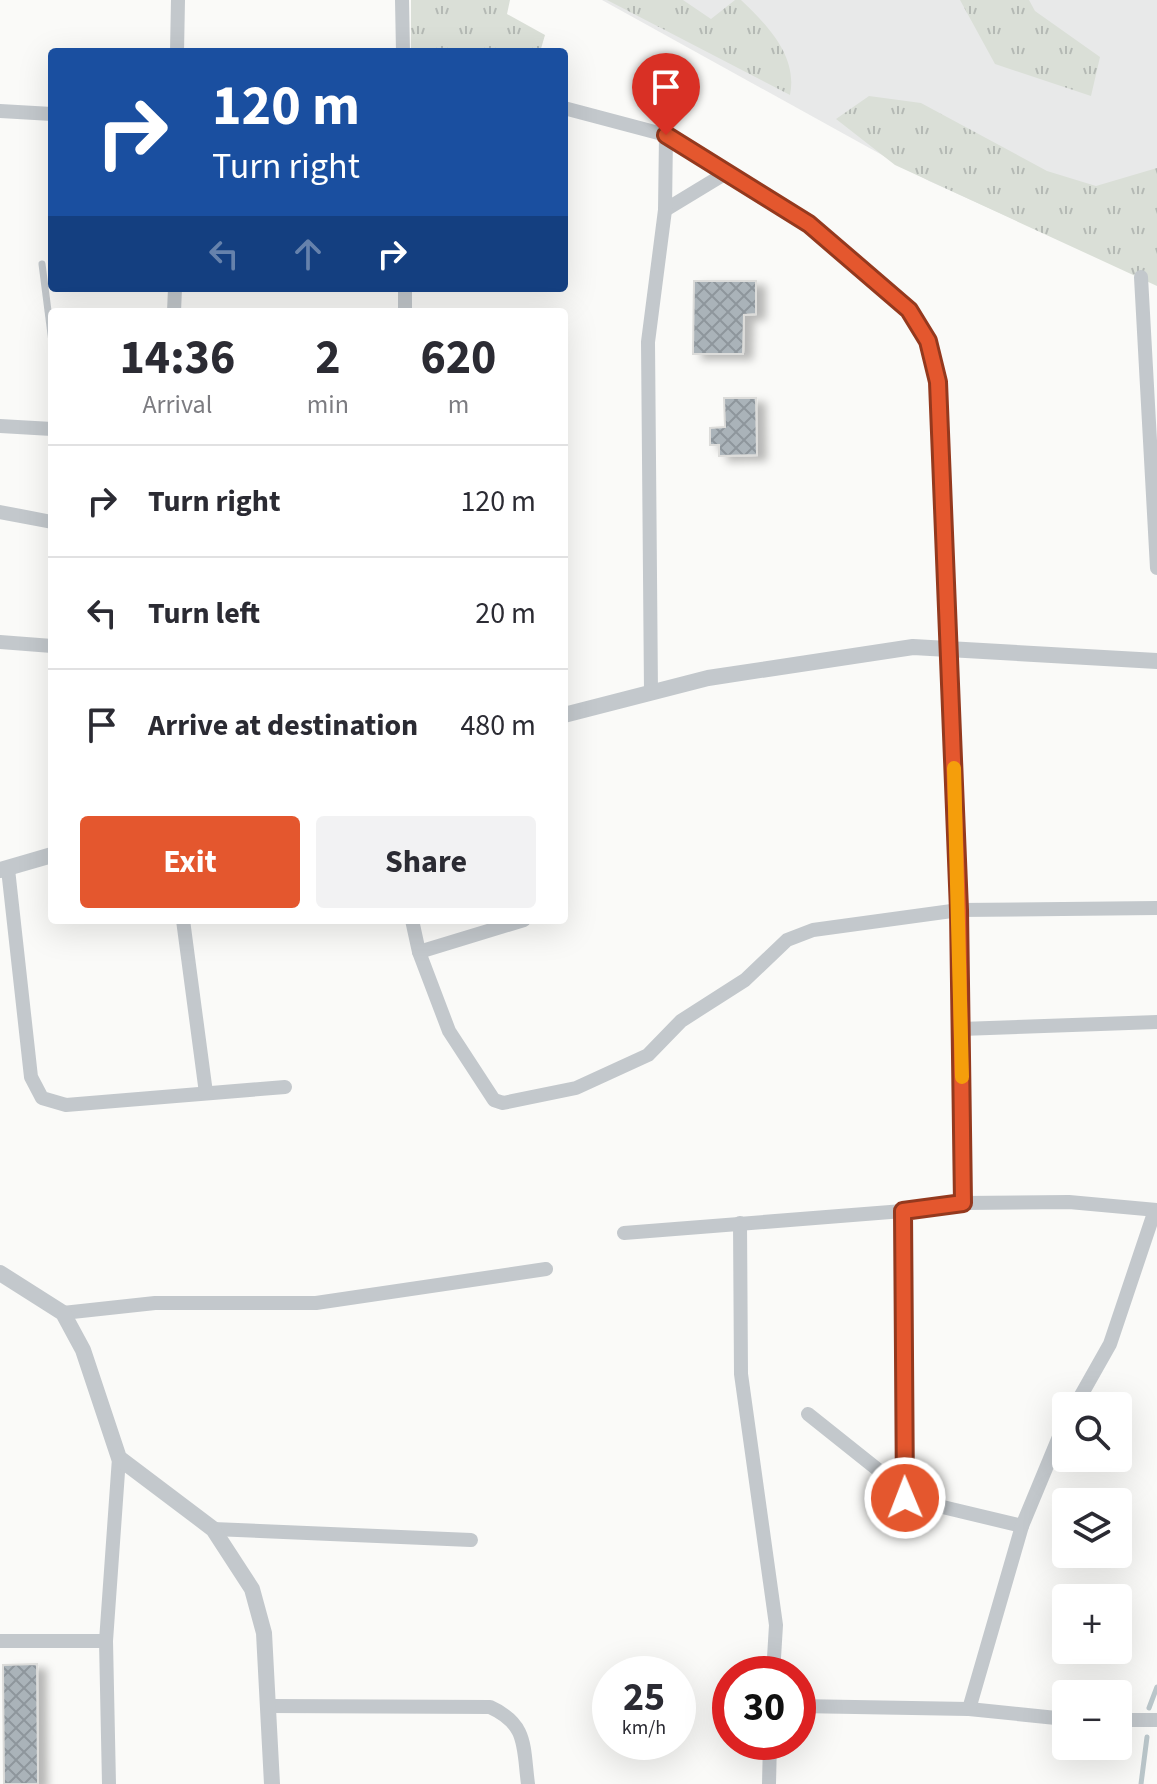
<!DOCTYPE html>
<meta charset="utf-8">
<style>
:root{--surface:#fff;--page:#f2f2f3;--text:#2b2b33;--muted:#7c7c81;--line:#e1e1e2;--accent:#e4572e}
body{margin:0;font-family:"Source Sans 3",sans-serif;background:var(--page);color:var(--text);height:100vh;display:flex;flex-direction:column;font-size:30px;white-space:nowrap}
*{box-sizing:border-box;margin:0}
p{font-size:26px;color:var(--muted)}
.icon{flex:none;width:44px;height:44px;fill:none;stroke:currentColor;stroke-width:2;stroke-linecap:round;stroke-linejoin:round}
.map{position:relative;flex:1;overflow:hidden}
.sheet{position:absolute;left:48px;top:308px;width:520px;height:616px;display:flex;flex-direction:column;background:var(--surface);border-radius:8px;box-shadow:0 8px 32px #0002}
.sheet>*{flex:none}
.top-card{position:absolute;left:48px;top:48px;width:520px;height:244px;border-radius:8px;box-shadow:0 8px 32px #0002;background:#1a4fa0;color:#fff;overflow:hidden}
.buttons{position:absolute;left:1052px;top:1392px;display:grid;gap:16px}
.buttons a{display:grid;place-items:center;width:80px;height:80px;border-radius:8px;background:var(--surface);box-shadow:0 8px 32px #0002;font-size:40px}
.speed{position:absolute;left:592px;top:1656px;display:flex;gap:16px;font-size:40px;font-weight:700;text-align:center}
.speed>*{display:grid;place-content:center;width:104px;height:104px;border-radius:50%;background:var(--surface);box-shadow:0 8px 32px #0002;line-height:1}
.speed small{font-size:20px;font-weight:400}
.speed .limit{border:12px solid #d22;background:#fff;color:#111}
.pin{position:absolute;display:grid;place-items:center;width:68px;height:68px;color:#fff;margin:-82px -34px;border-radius:50% 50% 50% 0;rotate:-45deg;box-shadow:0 0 8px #0007}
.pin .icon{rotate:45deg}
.me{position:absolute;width:88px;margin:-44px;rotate:359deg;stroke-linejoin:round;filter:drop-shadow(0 0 6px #0008)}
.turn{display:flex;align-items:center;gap:28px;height:168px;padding:0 32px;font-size:36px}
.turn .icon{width:104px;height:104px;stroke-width:2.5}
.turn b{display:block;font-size:56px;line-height:68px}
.lanes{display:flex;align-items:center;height:76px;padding:0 32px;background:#0003;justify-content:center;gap:40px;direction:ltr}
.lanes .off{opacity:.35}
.eta{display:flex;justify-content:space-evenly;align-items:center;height:136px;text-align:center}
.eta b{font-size:48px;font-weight:700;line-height:56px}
.button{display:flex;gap:16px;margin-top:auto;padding:16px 32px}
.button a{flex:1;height:92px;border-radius:8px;background:var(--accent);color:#fff;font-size:32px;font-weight:700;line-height:92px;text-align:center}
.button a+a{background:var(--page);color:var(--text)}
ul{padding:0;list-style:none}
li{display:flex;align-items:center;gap:24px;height:112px;padding:0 32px;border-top:2px solid var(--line)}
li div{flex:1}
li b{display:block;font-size:30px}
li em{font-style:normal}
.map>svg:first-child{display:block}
.built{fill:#e8e9e9}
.grass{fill:url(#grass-tufts)}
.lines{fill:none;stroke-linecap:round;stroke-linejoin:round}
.stream{stroke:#bbc7cb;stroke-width:5}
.building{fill:url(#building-cross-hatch);stroke:#dcdcda;stroke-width:2;filter:url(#shadow)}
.service{stroke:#c3c8cc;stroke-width:7}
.minor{stroke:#c3c8cc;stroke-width:14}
.tertiary{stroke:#c3c8cc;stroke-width:16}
.route-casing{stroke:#94391e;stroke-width:20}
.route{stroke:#e4572e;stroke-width:14}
.slow{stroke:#f59e0b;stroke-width:14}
</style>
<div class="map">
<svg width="1157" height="1784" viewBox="0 0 1157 1784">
<defs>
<pattern id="grass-tufts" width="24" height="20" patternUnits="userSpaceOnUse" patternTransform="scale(2)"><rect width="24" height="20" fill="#dadfd7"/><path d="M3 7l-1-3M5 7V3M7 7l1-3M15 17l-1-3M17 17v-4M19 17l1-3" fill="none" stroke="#b4b9b4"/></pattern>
<pattern id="building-cross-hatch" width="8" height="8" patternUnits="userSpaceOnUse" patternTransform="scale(2)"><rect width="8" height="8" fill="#aab3b9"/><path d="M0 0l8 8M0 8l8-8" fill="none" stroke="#8e969c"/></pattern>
<filter id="shadow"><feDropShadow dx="9" dy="5" stdDeviation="4" flood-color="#0004"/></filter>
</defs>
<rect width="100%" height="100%" fill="#fafaf8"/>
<path class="built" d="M602,0H1157V284L929,181Z"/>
<g class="grass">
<path d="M411,0H510L507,14L545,35L540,52H411Z"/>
<path d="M607,0H683L711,19L735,0H741C767,25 798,56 790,95Z"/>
<path d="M960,0H1029L1035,11L1100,57L1091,96L995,64Z"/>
<path d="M869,96L921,103L1047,171L1096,186L1157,168V286L895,165L836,119Z"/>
</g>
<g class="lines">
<g class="stream">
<path d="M1149,1708L1157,1687"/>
<path d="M1141,1784L1147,1737"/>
</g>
</g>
<g class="building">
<path d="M694,281H756V314L744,315L743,354H693Z"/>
<path d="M724,398H756L757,455L719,456V445H710V428L725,427Z"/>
<path d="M37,1664L38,1784H4L3,1665Z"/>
</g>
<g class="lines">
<path class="service" d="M42,264L52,342"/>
<g class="minor">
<path d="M402,0L403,52"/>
<path d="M177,52L178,0"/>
<path d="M564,108L666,135L809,224L909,310L928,341L938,382C950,655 960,929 963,1203"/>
<path d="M0,111L52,114"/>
<path d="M665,210L726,173"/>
<path d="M1141,277L1157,568"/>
<path d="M405,288V312"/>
<path d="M174,312L175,288"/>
<path d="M0,426L52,429"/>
<path d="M0,512L52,522"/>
<path d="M0,642L52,646"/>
<path d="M651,692L648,342L665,210L666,135"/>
<path d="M8,869L31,1077L42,1098L66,1105L285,1087"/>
<path d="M183,920L206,1093"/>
<path d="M412,920L419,952L449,1031L494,1100L503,1103L576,1088L648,1055L681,1021L745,980L787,940L813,930L959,910L1157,908"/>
<path d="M419,952L524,920"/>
<path d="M961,1029L1157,1022"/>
<path d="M903,1211L905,1498"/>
<path d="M740,1223L741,1374L776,1625L773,1674"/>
<path d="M624,1233L903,1211L963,1203L1069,1202L1157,1210"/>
<path d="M63,1313L155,1303H316L546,1269"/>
<path d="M1075,1406L1110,1344L1155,1210"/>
<path d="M808,1414L882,1473L905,1498L1022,1526"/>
<path d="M213,1529L471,1540"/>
<path d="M0,1641H106"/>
<path d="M270,1706L490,1707C528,1724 523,1747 528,1784"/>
<path d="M798,1706L969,1709L1066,1719"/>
<path d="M969,1709L1022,1526L1066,1420"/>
<path d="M1118,1720H1157"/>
<path d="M109,1784L106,1641L119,1458"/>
<path d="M769,1784L770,1742"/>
</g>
<g class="tertiary">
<path d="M564,715L708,678L913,647L1157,661"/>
<path d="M0,870L52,855"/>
<path d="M0,1273L63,1313L83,1350L119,1458L213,1529L252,1589L264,1633L272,1784"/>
</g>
</g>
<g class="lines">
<g class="route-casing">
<path id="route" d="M666,135L809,224L909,310L928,341L938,382L959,910L963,1203L903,1211L905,1498"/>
</g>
<use href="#route" class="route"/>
<path class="slow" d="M954,768L962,1077"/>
</g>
</svg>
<div class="buttons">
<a><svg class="icon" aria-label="search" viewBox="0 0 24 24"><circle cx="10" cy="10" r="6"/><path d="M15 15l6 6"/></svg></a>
<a><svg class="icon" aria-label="layers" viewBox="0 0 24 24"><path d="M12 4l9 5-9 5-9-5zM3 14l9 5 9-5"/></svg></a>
<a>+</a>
<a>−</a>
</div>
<div class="speed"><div>25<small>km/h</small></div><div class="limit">30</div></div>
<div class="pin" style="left:666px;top:135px;background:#d93025"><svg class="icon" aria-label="arrive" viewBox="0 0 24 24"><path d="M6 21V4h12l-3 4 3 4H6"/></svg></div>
<svg class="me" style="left:905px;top:1498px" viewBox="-20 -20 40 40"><circle r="17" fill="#e4572e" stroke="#fff" stroke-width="3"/><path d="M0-11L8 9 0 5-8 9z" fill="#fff"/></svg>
<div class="top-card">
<div class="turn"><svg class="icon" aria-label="right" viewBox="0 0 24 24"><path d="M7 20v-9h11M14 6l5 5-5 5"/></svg><div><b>120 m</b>Turn right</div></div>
<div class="lanes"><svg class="icon off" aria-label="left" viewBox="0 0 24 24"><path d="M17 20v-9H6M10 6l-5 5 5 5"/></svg><svg class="icon off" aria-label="ahead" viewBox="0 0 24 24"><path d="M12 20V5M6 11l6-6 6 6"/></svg><svg class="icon" aria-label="right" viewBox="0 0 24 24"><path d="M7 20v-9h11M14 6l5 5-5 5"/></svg></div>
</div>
<section class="sheet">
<div class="eta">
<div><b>14:36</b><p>Arrival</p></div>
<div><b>2</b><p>min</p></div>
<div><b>620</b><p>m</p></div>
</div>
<ul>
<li><svg class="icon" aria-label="right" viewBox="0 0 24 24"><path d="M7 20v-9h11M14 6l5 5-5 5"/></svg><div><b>Turn right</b></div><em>120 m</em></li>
<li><svg class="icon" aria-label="left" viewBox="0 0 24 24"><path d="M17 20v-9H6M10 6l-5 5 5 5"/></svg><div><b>Turn left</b></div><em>20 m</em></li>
<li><svg class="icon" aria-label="arrive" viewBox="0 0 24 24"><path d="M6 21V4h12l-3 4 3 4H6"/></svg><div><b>Arrive at destination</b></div><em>480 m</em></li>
</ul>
<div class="button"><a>Exit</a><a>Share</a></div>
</section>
</div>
